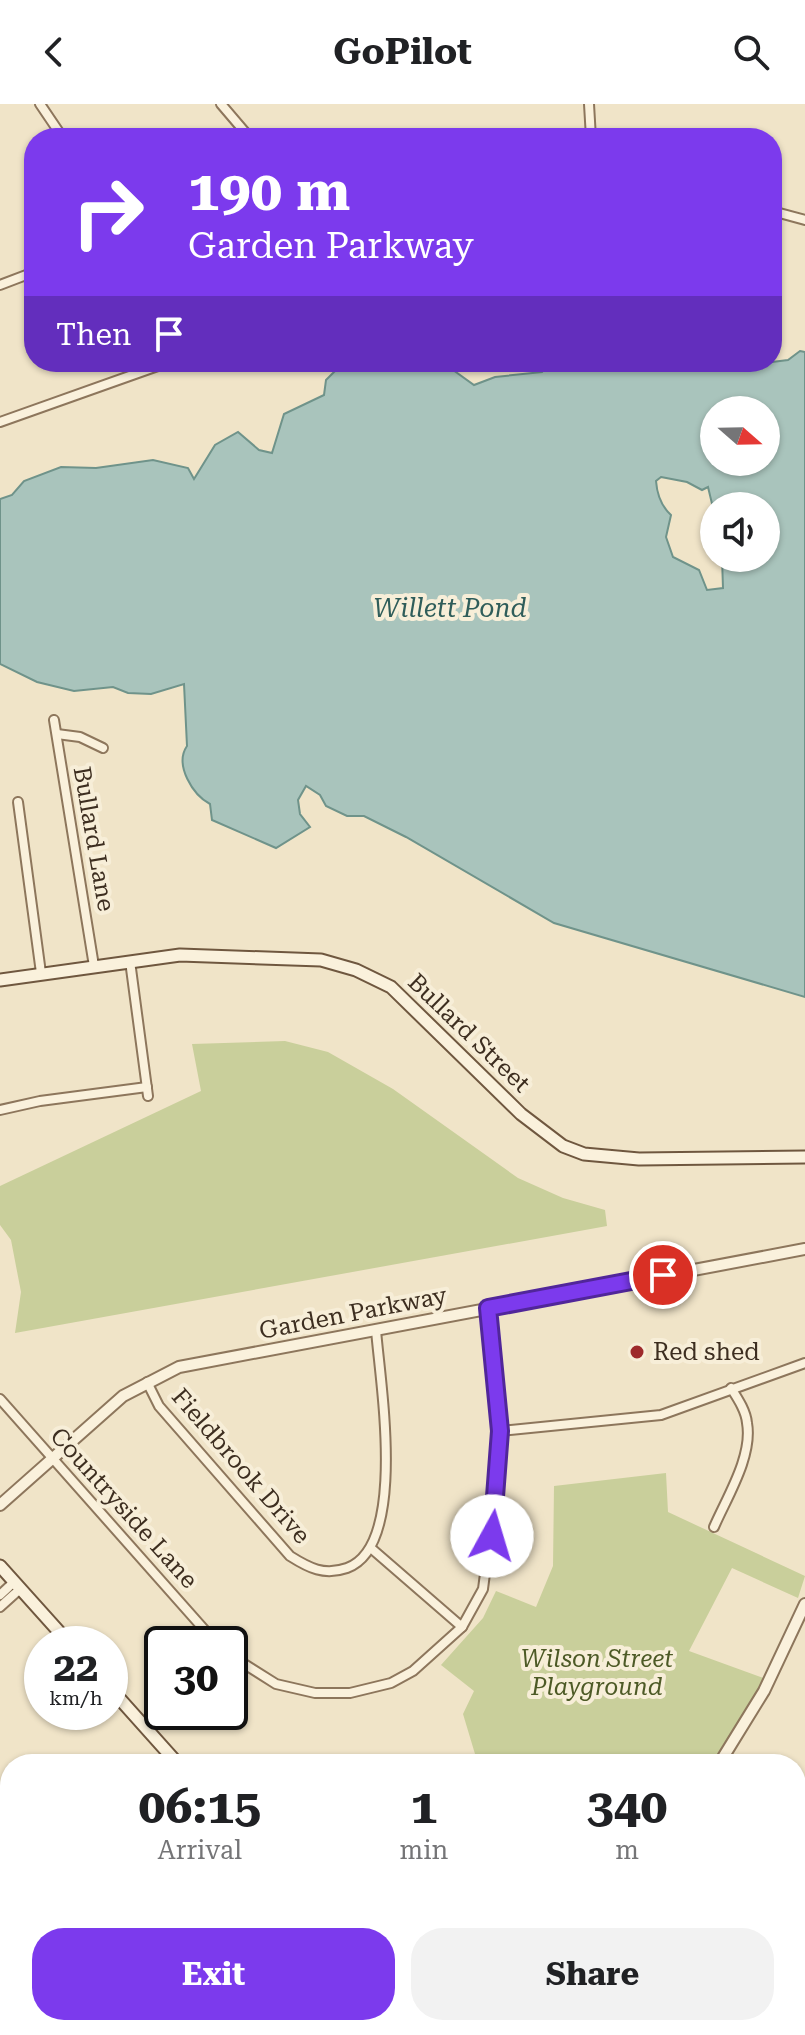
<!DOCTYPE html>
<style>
:root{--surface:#fff;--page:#f2f2f2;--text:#202124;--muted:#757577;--accent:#7c3aed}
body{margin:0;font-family:"Roboto Serif",serif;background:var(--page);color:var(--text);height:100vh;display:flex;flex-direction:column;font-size:30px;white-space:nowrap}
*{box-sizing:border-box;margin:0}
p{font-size:26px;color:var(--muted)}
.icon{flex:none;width:44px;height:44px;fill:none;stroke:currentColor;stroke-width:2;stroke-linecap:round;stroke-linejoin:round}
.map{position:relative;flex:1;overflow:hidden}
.details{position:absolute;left:0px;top:1650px;width:806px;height:282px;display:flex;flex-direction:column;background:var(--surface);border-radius:32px 32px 0 0;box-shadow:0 2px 6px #0004}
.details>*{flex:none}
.top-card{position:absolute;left:24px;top:24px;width:758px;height:244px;border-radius:32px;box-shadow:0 2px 6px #0004;background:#7c3aed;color:#fff;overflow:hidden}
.needle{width:52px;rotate:110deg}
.controls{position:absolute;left:700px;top:292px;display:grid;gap:16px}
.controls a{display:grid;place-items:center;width:80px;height:80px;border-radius:50%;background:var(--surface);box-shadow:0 2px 6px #0004;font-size:40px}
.speed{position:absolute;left:24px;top:1522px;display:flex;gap:16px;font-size:40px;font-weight:700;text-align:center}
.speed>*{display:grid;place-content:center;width:104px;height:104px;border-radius:50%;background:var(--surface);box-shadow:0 2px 6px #0004;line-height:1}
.speed small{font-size:20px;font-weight:400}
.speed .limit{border:4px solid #111;border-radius:12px;background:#fff;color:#111}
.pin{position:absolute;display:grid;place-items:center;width:68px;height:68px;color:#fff;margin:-34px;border:4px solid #fff;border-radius:50%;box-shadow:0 2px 8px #0007}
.me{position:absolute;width:88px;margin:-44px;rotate:6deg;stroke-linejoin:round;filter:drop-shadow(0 0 6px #0008)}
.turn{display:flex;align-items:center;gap:28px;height:168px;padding:0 32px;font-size:36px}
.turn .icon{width:104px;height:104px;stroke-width:2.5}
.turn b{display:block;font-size:56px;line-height:68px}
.then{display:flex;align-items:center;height:76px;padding:0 32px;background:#0003;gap:16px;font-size:30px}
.eta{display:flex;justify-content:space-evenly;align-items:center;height:136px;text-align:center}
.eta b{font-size:48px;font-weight:700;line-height:56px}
.action{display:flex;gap:16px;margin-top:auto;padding:16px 32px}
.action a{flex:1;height:92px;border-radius:32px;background:var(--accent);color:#fff;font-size:32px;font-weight:700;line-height:92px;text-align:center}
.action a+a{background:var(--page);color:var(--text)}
header{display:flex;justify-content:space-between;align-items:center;height:104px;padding:0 32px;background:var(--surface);font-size:36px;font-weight:700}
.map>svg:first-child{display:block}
.green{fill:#c9cf9b}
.water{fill:#a9c4bc;stroke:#6f938a;stroke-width:2;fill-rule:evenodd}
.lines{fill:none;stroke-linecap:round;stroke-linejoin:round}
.stream{stroke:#6f938a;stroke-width:2}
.minor-casing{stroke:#8d765c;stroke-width:12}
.tertiary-casing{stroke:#8d765c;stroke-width:14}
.secondary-casing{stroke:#6f573f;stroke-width:15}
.minor{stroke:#faf1dc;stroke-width:8}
.tertiary{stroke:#faf1dc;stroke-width:10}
.secondary{stroke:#faf1dc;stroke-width:11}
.route-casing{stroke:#51269a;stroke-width:20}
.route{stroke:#7c3aed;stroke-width:14}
.poi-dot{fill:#9e2a2b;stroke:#f7eed8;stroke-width:3}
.labels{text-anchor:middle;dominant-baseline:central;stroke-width:8;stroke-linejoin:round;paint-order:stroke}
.street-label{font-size:24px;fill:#3d2e20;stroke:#f7eed8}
.poi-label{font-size:24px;fill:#3d2e20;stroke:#f7eed8;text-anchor:start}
.park-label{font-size:24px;font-style:italic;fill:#4d5a26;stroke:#f7eed8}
.water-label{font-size:26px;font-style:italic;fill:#2f5d5a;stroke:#f7eed8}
</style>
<header><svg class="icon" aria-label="back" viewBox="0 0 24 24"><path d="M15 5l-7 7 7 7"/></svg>GoPilot<svg class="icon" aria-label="search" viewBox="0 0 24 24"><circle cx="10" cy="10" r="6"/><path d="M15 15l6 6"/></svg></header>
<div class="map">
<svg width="805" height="1931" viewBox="0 0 805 1931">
<rect width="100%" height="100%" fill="#f0e4c8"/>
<g class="green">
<path d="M285,937L328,948L393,985L518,1074L563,1094L605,1106L607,1122L15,1229L21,1188L11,1136L0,1121V1082L201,987L192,940Z"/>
<path d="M666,1369L668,1408L805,1472L798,1494L732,1464L689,1547L766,1575L712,1660H478L463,1610L474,1587L441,1561L483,1514L496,1487L536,1503L553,1462L554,1382Z"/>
<path d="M204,1922H372V1927L326,1925L318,1931H196Z"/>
</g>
<path class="water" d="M800,247L805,248V893L554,819L406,733L364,712H347L326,702L320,691L306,682L298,696L300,710L310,723L276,744L212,716L210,700C193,691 174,661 187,642L184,580L151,590L128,589L113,583L74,587L37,578L0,560V395L12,391L24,377L61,363L96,364L153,356L188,364L194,375L215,341L238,328L259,346L272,349L284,310L324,291L326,276L344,258H398L453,266L474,281L495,273L542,268L549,259L772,258L788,256ZM714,306H766V358H714ZM661,373L687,378L702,386L708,383L714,408V402H766V454H722L723,484L707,486L699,466L673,453L666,433L671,411C661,402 657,390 656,377Z"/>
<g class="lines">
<path class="stream" d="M205,1931L223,1922"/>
<g class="minor-casing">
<g id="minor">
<path d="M40,0L63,34"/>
<path d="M221,0L250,34"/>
<path d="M589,0L591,34"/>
<path d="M772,107L805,116"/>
<path d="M0,181L34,168"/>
<path d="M0,318L169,258"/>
<path d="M54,616L94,862"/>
<path d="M57,630L80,633L103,644"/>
<path d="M18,698L41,869"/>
<path d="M130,857L148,992"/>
<path d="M0,1006L40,997L147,983"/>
<path d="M147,1278L159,1302L290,1452C309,1464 324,1472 347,1464C408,1442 380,1278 376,1226"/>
<path d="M0,1295L217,1540"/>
<path d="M500,1327L661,1311L805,1259"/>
<path d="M714,1423C727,1393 753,1352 747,1319C746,1307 738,1295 731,1284"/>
<path d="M372,1445L462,1523"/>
<path d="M0,1491L14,1478"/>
<path d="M0,1503L20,1485"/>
<path d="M230,1551L276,1580L315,1589H350L391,1579L413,1567L462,1523L483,1485L500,1355L488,1204"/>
<path d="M0,1834L10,1822"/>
<path d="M0,1859L10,1868"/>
<path d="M0,1912L10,1900"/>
<path d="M125,1922L135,1931"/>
<path d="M653,1928L729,1931"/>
<path d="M45,1931L52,1922"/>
</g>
</g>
<g class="tertiary-casing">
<g id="tertiary">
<path d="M0,1401L123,1292L179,1263L805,1145"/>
<path d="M719,1660L764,1587L805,1500"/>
<path d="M653,1931L654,1922"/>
</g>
</g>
<g class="secondary-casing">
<g id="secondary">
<path d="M0,876L180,851L321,856L356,866L391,883L521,1010L563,1042L584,1050L639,1055L805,1053"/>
<path d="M0,1462L70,1540"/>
<path d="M110,1584L178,1660"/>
<path d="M500,1922L513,1931"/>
</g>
</g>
<use href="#minor" class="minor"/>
<use href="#tertiary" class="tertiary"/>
<use href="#secondary" class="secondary"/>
</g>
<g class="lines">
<g class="route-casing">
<path id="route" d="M492,1432L500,1327L488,1204L663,1171"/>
</g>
<use href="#route" class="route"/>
</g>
<circle class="poi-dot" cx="637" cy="1248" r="8"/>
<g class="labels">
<g class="street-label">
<text transform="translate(94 735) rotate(80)">Bullard Lane</text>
<text transform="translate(469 929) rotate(44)">Bullard Street</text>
<text transform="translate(353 1209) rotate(-11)">Garden Parkway</text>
<text transform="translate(241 1362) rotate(49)">Fieldbrook Drive</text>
<text transform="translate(124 1404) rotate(48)">Countryside Lane</text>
</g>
<g class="poi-label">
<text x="653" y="1248">Red shed</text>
</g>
<g class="park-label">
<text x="597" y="1555">Wilson Street<tspan x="597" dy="28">Playground</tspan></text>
</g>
<g class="water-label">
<text x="450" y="504">Willett Pond</text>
</g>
</g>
</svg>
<div class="controls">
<a><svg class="needle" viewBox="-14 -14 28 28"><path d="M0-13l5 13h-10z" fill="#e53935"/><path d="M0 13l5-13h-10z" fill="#757577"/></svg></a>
<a><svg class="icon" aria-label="sound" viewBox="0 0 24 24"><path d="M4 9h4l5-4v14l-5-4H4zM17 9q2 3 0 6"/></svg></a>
</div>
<div class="speed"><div>22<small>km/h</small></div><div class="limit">30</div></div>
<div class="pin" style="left:663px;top:1171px;background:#d93025"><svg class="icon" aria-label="arrive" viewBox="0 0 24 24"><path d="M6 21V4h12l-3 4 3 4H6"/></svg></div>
<svg class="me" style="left:492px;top:1432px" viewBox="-20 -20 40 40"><circle r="19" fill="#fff"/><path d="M0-13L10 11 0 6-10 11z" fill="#7c3aed"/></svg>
<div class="top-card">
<div class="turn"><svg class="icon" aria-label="right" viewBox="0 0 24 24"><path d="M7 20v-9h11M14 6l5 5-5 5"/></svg><div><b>190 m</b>Garden Parkway</div></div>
<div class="then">Then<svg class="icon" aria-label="arrive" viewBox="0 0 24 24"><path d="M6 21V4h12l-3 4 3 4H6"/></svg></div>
</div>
<section class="details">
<div class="eta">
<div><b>06:15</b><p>Arrival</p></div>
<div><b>1</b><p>min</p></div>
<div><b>340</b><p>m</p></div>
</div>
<div class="action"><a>Exit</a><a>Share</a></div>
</section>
</div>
